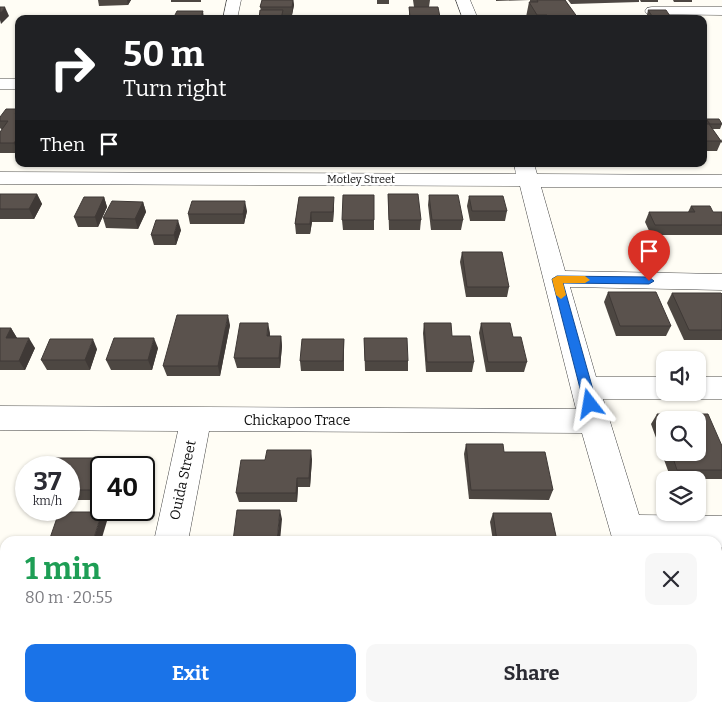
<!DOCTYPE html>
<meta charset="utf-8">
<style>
:root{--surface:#fff;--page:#f7f7f7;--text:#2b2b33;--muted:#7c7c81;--accent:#1a73e8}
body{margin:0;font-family:Bitter,serif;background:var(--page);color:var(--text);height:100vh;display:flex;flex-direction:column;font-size:19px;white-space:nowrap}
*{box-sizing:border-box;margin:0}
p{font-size:16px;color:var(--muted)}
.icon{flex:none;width:28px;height:28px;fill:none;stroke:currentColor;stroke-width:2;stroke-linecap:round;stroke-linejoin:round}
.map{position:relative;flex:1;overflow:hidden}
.sheet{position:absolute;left:0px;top:536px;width:722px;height:176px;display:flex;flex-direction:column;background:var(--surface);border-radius:15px 15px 0 0;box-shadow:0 1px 4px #0004}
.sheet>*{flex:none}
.guide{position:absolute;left:15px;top:15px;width:692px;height:152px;border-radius:10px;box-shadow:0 1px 4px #0004;background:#202124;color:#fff;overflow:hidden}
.controls{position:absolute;left:656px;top:351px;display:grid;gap:10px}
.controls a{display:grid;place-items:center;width:50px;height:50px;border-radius:10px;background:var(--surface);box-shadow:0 1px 4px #0004;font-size:25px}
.speed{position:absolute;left:15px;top:456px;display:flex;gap:10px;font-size:25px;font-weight:700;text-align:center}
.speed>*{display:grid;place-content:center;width:65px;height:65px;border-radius:50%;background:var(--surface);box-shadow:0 1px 4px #0004;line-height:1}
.speed small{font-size:12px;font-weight:400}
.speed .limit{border:2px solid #111;border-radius:8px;background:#fff;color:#111}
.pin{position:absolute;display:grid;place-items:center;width:42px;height:42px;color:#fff;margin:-51px -21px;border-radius:50% 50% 50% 0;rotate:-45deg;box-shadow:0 0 5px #0007}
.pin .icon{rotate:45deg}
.me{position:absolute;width:55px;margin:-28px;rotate:346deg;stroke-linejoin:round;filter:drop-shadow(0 0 4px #0008)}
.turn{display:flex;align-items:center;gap:18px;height:105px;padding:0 25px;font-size:22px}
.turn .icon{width:65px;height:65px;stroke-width:2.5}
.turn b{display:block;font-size:35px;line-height:42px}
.then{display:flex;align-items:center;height:48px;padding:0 25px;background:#0003;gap:10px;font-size:19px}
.round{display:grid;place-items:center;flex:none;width:52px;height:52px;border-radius:10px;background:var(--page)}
.summary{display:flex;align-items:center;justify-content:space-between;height:85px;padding:0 25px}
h1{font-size:30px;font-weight:700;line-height:38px;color:#1e9e55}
.button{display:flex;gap:10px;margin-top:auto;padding:10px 25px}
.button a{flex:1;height:58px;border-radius:10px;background:var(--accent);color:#fff;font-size:20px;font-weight:700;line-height:58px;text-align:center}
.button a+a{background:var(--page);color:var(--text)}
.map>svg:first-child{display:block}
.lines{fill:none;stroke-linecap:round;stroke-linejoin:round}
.minor-casing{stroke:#444;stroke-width:1}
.minor{fill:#fff;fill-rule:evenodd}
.wall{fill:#4d4742;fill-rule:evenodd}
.shaded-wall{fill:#3f3936}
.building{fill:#5a524d;stroke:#3f3936}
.route{fill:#1a73e8;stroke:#114b97}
.slow{fill:#f59e0b}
.labels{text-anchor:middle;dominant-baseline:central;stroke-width:5;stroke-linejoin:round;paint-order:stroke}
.far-street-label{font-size:11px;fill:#111;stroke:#fff}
.street-label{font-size:14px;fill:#111;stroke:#fff}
</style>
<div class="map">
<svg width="722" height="712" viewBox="0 0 722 712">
<rect width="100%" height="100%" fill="#fffdf5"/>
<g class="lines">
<g class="minor-casing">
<g id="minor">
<path d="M227,0H241L237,19H223Z"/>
<path d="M456,0H470L478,19H463Z"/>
<path d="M652,7H722V15L647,14L645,11L647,8Z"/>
<rect x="0" y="79" width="19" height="10"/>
<path d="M514,164H534L537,174L722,175V187H541L565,271L722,274V290L570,287L596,377H665V392H677L675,396L665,399H603L639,515L722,516V548H718V541H613L582,433L209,431L188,541H154L178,431L0,430V406L576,409L520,186L0,184V172L516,174Z"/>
<path d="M698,377H722V399H698L688,396L686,392H698Z"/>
<path d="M117,708H157L156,712H116Z"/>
<path d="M659,708H699L700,712H660Z"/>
</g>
</g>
<use href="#minor" class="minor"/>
</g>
<g class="wall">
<path d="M98,0H131L128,5L99,6Z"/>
<rect x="171" y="0" width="30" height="2"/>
<path d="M262,0H293L294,5L292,15H283V19H259L261,10L260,7Z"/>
<rect x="377" y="0" width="12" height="4"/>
<path d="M413,0H430L429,7L440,17L439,19H409V7H414Z"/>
<path d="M496,0H565L578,19H527L526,17L529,2H530V0L496,1Z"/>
<path d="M568,0H639V2L571,4Z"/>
<path d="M640,0H658V2H641Z"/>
<path d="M673,0H692V2H674Z"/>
<path d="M648,10L672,19H646Z"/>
<path d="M19,109V152L18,153H0V132L2,130L0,128V117Z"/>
<path d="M706,119L722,124L720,129H712L721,141L722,139V143L721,142L717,151H704V124Z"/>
<path d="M0,194H37L42,204L34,219H0Z"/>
<path d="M388,194L421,220L420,230H389Z"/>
<path d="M429,195L463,220L461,230H431L428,205Z"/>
<path d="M469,196L507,211L505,221H470L467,206Z"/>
<path d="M104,197L107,207L98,227H78L74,217Z"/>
<path d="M299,197L334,207L333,222H312L310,234H296L295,224Z"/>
<path d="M143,202L146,212L138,229L106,228L103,218Z"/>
<path d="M691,206L713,212H722V235H651L645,222L649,212H688Z"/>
<path d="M247,211L244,224H190L188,214Z"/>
<path d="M342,220H374V230H343Z"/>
<path d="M181,230L176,245H154L151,235Z"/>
<path d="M462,252L509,287L507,297H466L460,262Z"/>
<path d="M608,292L671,326L666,336H616L604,302Z"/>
<path d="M672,293L722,294V340H684L667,303Z"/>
<path d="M424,323L452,336L474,362L472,372H426L423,333Z"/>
<path d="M481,323L513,337L527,362L524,372H486L479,333Z"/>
<path d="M230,325L220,376H167L163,366Z"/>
<path d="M0,328H11L17,338L35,348L25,370H0Z"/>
<path d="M270,333V336H281L282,346L280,368H237L234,358Z"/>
<path d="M364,338L408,361V371H365Z"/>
<path d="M344,339V371H301L300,361Z"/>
<path d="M158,348L152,370H111L106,360Z"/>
<path d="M97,349L90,370H47L41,360Z"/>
<path d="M657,414L722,446V479H671L651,424ZM665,420L698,452H665Z"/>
<path d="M466,444L504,452L553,490L549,500L469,499L464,454Z"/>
<path d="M114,458L118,468H101V500H69V468Z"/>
<path d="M312,459L310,487H298L297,502H239L236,493L265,460Z"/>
<path d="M493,513L557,541H493L490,522Z"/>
<path d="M718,548H722V623L718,610Z"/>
<path d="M520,708H590L591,712H520Z"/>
</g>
<g class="shaded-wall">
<path d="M127,0H131L128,5Z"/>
<path d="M293,0L294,5L292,15V7Z"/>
<path d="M5,7L9,16L1,24L0,20V13Z"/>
<path d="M203,11L204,19H200Z"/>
<path d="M19,136V152L18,153L14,143Z"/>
<path d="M37,194L42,204L34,219L29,209Z"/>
<path d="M104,197L107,207L98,227L95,217Z"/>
<path d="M334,197V207L333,222V212Z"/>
<path d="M245,201L247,211L244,224L243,214Z"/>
<path d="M143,202L146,212L138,229L135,219Z"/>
<path d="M311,212L312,222L310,234V224Z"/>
<path d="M178,220L181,230L176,245L174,235Z"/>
<path d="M228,315L230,325L220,376L218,366Z"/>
<path d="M268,323L270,333L268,346L267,336Z"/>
<path d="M11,328L17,338H6Z"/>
<path d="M281,336L282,346L280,368L279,358Z"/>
<path d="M29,338L35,348L25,370L19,361Z"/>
<path d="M154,338L158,348L152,370L148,360Z"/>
<path d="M93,339L97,349L90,370L85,360Z"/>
<path d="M311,450L312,459L310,487L309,478Z"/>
<path d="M114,458L119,467L118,468H111Z"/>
<path d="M297,478L298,487L297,502L296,493Z"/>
<path d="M280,510L282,519L280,541H277Z"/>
<path d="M102,512L107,521L101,541H93Z"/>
<path d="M33,708H43L41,712H32Z"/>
<rect x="262" y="708" width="3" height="4"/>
</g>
<g class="building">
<path d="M262,0H293L292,7H260Z"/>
<path d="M537,0H565L578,18L549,19L547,15H537L529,2H538Z"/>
<path d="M0,7H5L0,13Z"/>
<path d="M409,7H438L440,17H410Z"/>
<path d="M260,10H283L281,19H259Z"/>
<path d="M648,10H666L672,19H654Z"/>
<path d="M177,11H203L200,19H173Z"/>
<path d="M6,109H19L15,114H19V136L14,143H0V132L8,121H0V117Z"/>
<path d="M706,119H719L722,124H710Z"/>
<path d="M704,124H709L721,141H704Z"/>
<path d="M0,194H37L29,209H0Z"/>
<path d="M388,194H418L421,220H389Z"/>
<path d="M343,195H374V220H342Z"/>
<path d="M429,195H458L463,220H432Z"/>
<path d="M469,196H503L507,211H472Z"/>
<path d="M84,197H104L95,217H74Z"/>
<path d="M299,197H334L333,212H311L310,224H295Z"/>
<path d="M112,201L143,202L135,219L103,218Z"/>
<path d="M192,201H245L243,214H188Z"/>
<path d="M691,206H710L713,212H722V225H655L649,212H695Z"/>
<path d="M156,220H178L174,235H151Z"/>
<path d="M462,252H502L509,287H467Z"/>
<path d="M608,292H656L671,326H620Z"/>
<path d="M672,293H721L722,294V330H689Z"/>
<path d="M177,315H228L218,366H163Z"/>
<path d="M240,323H268L267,336H281L279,358H234Z"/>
<path d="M424,323H451L452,336H470L474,362H427Z"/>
<path d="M481,323H510L513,337H521L527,362H488Z"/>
<path d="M0,328H11L6,338H29L19,361H0Z"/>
<path d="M114,338H154L148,360H106Z"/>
<path d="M364,338H407L408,361H365Z"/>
<path d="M50,339H93L85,360H41Z"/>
<path d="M302,339H344L343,361H300Z"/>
<path d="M657,414H708L722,446V470H677L671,452H698V420H665V437Z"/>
<path d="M466,444H503L504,452H545L553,490H471Z"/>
<path d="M267,450H311L309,478H297L296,493H236L241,460H265Z"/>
<path d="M55,458H114L111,468H101V490H69V468H52Z"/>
<path d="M237,510H280L277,541H233Z"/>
<path d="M59,512H102L93,541H49Z"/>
<path d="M493,513H551L557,541H497Z"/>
<path d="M718,548H722V593L718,581Z"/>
<path d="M0,672H5V708H33L32,712H0Z"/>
<rect x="209" y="708" width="53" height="4"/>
<path d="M524,708H590L591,712H525Z"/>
</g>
<path class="route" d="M557,276L649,277L654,281L649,284L563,283L597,404L595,408H586L584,404L552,279Z"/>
<path class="slow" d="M557,276H585L590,280L585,283H563L566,295L561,299L556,295L552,279Z"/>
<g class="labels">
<g class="far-street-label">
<text x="361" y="179">Motley Street</text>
</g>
<g class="street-label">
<text x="297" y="420">Chickapoo Trace</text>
<text transform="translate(183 480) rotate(-78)">Ouida Street</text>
</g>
</g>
</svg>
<div class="controls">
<a><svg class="icon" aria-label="sound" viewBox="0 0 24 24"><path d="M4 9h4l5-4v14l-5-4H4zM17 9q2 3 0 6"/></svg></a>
<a><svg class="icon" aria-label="search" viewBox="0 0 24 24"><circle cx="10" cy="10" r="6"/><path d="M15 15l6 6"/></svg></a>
<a><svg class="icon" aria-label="layers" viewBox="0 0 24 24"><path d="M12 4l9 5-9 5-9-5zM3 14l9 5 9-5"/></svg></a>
</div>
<div class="speed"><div>37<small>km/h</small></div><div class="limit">40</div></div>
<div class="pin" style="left:649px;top:281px;background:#d93025"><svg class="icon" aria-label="arrive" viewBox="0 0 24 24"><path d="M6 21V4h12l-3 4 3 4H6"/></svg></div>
<svg class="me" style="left:590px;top:404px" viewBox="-20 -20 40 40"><path d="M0-17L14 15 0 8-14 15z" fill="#1a73e8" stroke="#fff" stroke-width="4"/></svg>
<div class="guide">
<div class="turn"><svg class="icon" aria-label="right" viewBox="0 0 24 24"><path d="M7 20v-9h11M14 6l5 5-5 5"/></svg><div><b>50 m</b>Turn right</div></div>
<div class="then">Then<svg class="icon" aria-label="arrive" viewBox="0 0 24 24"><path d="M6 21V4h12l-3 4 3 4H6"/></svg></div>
</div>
<section class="sheet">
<div class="summary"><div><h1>1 min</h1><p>80 m · 20:55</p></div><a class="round"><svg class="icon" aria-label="close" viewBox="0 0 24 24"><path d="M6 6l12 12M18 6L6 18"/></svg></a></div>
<div class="button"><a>Exit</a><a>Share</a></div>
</section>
</div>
